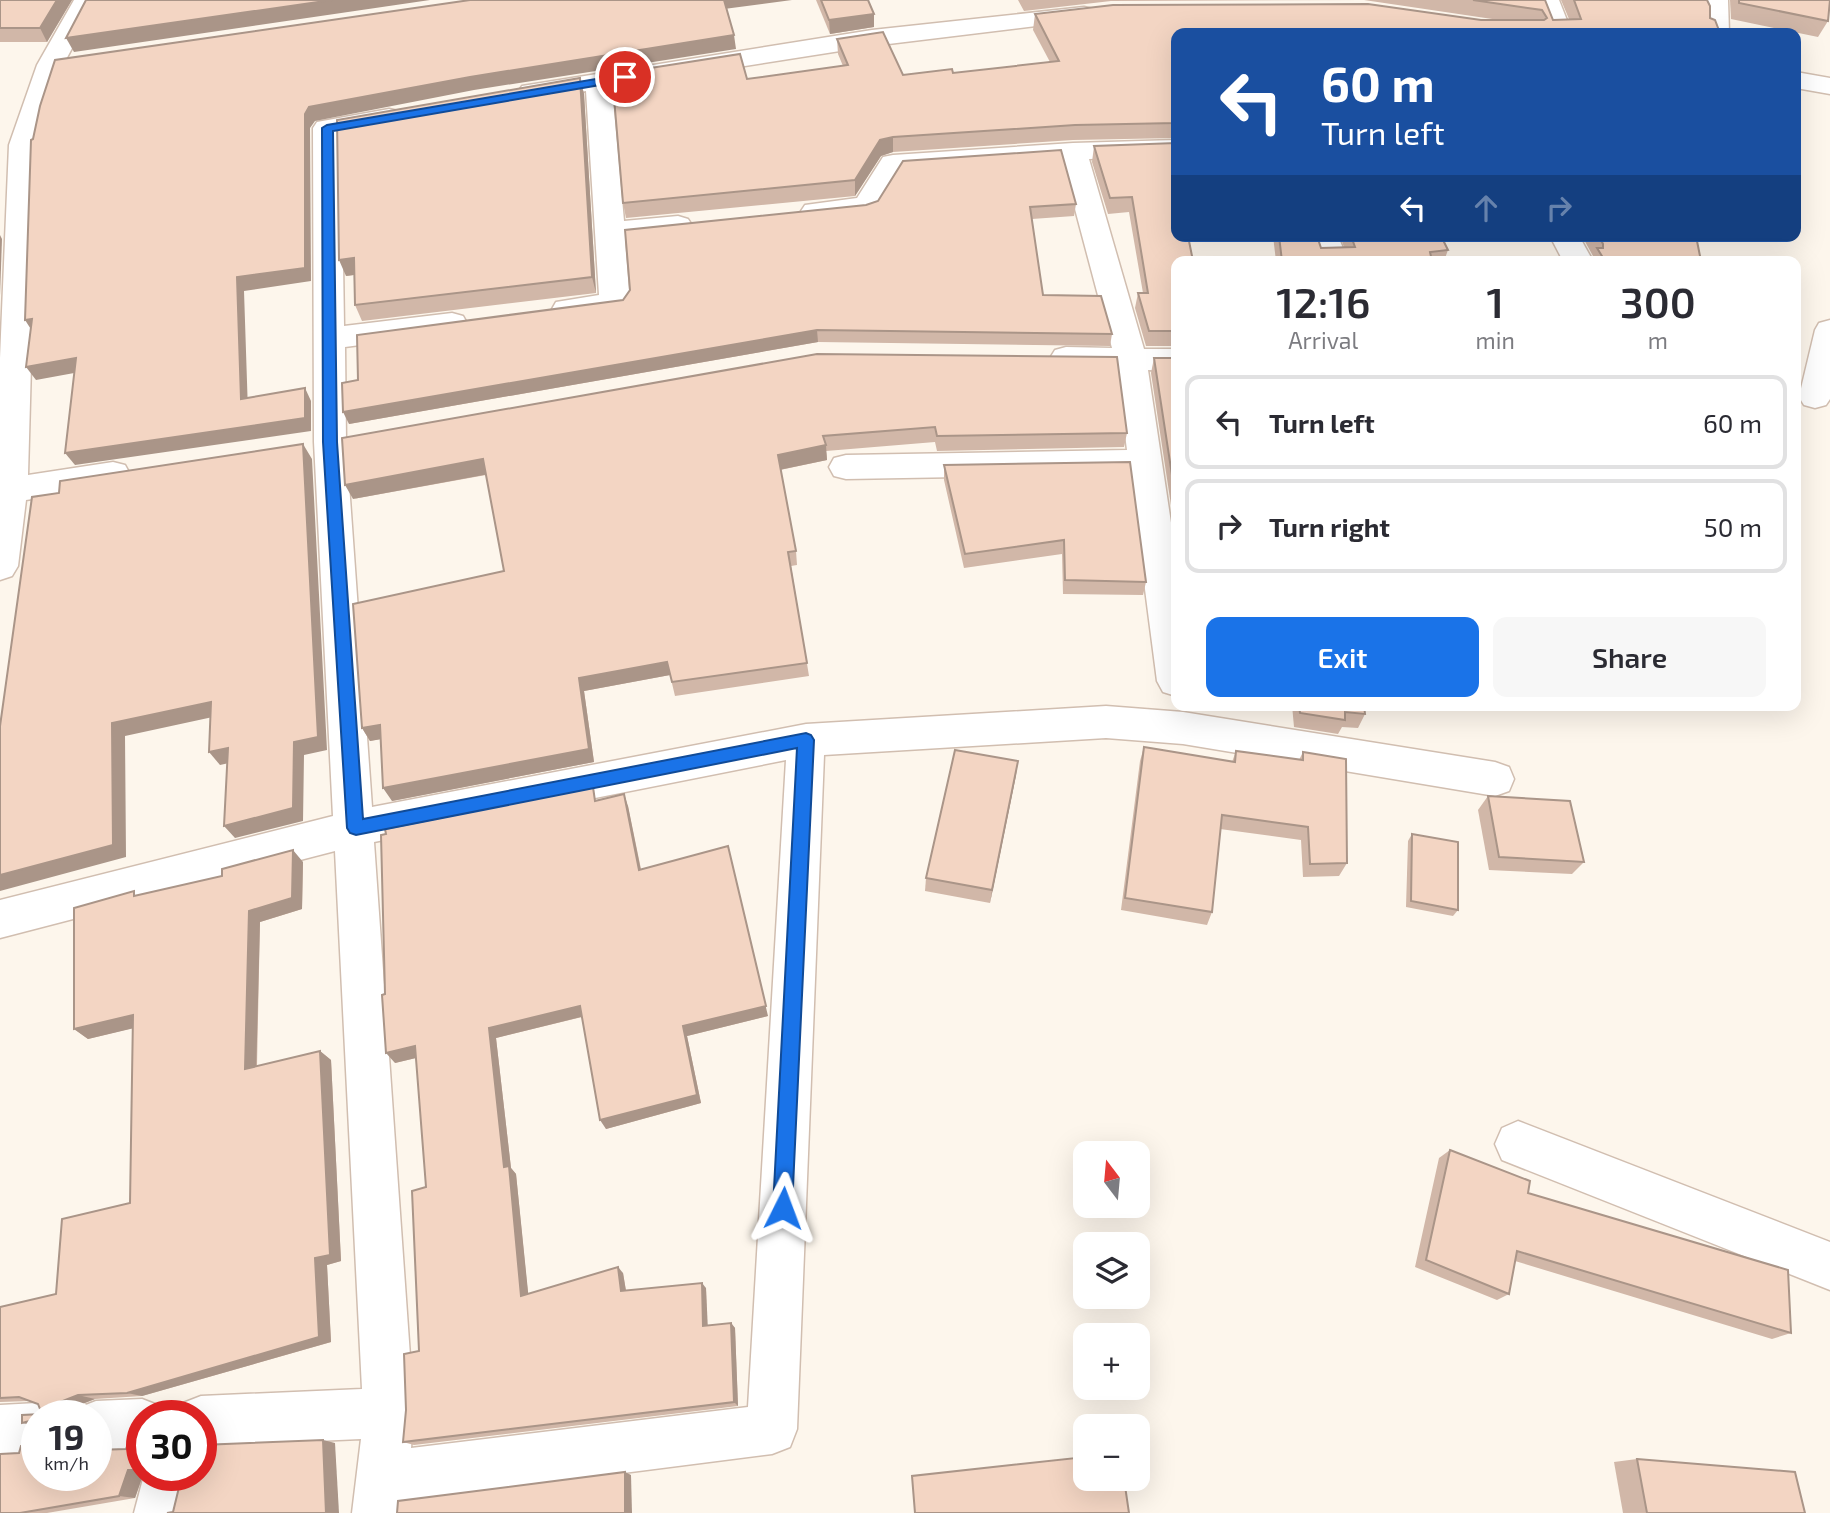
<!DOCTYPE html>
<meta charset="utf-8">
<style>
:root{--surface:#fff;--page:#f7f7f7;--text:#2b2b33;--muted:#7c7c81;--line:#e1e1e2;--accent:#1a73e8}
body{margin:0;font-family:"Exo 2",sans-serif;background:var(--page);color:var(--text);height:100vh;display:flex;flex-direction:column;font-size:26px;white-space:nowrap}
*{box-sizing:border-box;margin:0}
p{font-size:23px;color:var(--muted)}
.icon{flex:none;width:38px;height:38px;fill:none;stroke:currentColor;stroke-width:2;stroke-linecap:round;stroke-linejoin:round}
.map{position:relative;flex:1;overflow:hidden}
.side{position:absolute;left:1171px;top:256px;width:630px;height:455px;display:flex;flex-direction:column;background:var(--surface);border-radius:14px;box-shadow:0 7px 28px #0002}
.side>*{flex:none}
.top-card{position:absolute;left:1171px;top:28px;width:630px;height:214px;border-radius:14px;box-shadow:0 7px 28px #0002;background:#1a4fa0;color:#fff;overflow:hidden}
.needle{width:46px;rotate:344deg}
.tools{position:absolute;left:1073px;top:1141px;display:grid;gap:14px}
.tools a{display:grid;place-items:center;width:77px;height:77px;border-radius:14px;background:var(--surface);box-shadow:0 7px 28px #0002;font-size:35px}
.speed{position:absolute;left:21px;top:1400px;display:flex;gap:14px;font-size:35px;font-weight:700;text-align:center}
.speed>*{display:grid;place-content:center;width:91px;height:91px;border-radius:50%;background:var(--surface);box-shadow:0 7px 28px #0002;line-height:1}
.speed small{font-size:18px;font-weight:400}
.speed .limit{border:10px solid #d22;background:#fff;color:#111}
.pin{position:absolute;display:grid;place-items:center;width:60px;height:60px;color:#fff;margin:-30px;border:4px solid #fff;border-radius:50%;box-shadow:0 2px 7px #0007}
.me{position:absolute;width:77px;margin:-38px;rotate:3deg;stroke-linejoin:round;filter:drop-shadow(0 0 5px #0008)}
.turn{display:flex;align-items:center;gap:24px;height:147px;padding:0 35px;font-size:32px}
.turn .icon{width:91px;height:91px;stroke-width:2.5}
.turn b{display:block;font-size:49px;line-height:60px}
.lanes{display:flex;align-items:center;height:66px;padding:0 35px;background:#0003;justify-content:center;gap:35px;direction:ltr}
.lanes .off{opacity:.35}
.eta{display:flex;justify-content:space-evenly;align-items:center;height:119px;text-align:center}
.eta b{font-size:42px;font-weight:600;line-height:49px}
.primary-button{display:flex;gap:14px;margin-top:auto;padding:14px 35px}
.primary-button a{flex:1;height:80px;border-radius:14px;background:var(--accent);color:#fff;font-size:28px;font-weight:600;line-height:80px;text-align:center}
.primary-button a+a{background:var(--page);color:var(--text)}
ul{padding:0;list-style:none}
li{display:flex;align-items:center;gap:21px;height:94px;margin:0 14px 10px;padding:0 21px;border:4px solid var(--line);border-radius:14px}
li div{flex:1}
li b{display:block;font-size:26px}
li em{font-style:normal}
.map>svg:first-child{display:block}
.lines{fill:none;stroke-linecap:round;stroke-linejoin:round}
.minor-casing{stroke:#d1beb0;stroke-width:3}
.minor{fill:#fff;fill-rule:evenodd}
.wall{fill:#d1b7a8}
.shaded-wall{fill:#aa9588}
.building{fill:#f3d5c3;stroke:#aa9588;stroke-width:2}
.route{fill:#1a73e8;stroke:#114b97;stroke-width:2}
</style>
<div class="map">
<svg width="1830" height="1513" viewBox="0 0 1830 1513">
<rect width="100%" height="100%" fill="#fdf6ec"/>
<g class="lines">
<g class="minor-casing">
<g id="minor">
<path d="M74,0H98L63,65L37,145L28,475L113,462L125,465L130,474L125,483L113,486L26,500L18,566L12,576L0,580V358L9,145L37,65Z"/>
<path d="M1535,0H1559L1572,33H1548Z"/>
<path d="M1704,0H1728L1729,33H1705Z"/>
<path d="M1084,7L1093,9L1096,14L1093,19L872,46L612,87L624,221L678,216L688,219L692,225L688,231L625,240L630,303L626,310L567,319L556,316L552,309L556,302L599,295L586,91L531,100L522,98L518,92L522,86L872,30Z"/>
<path d="M1796,72L1830,78V94L1796,88Z"/>
<path d="M389,109L398,111L402,117L398,123L341,134L344,326L452,313L463,316L467,323L463,330L452,333L345,347L346,442L372,807L806,724L1106,706L1183,712L1495,762L1509,767L1514,779L1509,791L1495,796L1183,744L1106,738L824,755L797,1429L790,1447L772,1454L405,1501L404,1513H352L361,1439L201,1446V1416H178L183,1403L201,1396L362,1389L335,851L0,938V900L333,816L314,442L313,128L317,122ZM786,760L748,1407L411,1448L414,1413L374,842Z"/>
<path d="M1176,140V156L1089,159L1144,349H1176V371L1148,370L1176,556V696L1163,692L1157,681L1130,474L846,479L834,476L829,467L834,458L846,455L1127,450L1117,370L1066,369L1055,366L1050,358L1055,350L1066,347L1112,348L1062,160L902,171L876,212L815,220L805,217L801,211L805,205L857,198L883,157L893,155L1073,143Z"/>
<path d="M1309,236H1338L1348,261H1318Z"/>
<path d="M1550,236H1579L1593,261H1563Z"/>
<path d="M1830,320V399L1826,405L1815,408L1804,405L1799,397L1815,330L1819,323Z"/>
<path d="M1518,1121L1830,1242V1290L1502,1160L1495,1144L1502,1128Z"/>
<path d="M142,1399L160,1406L164,1416H142V1449L96,1451V1416H75L78,1408L96,1401Z"/>
<path d="M37,1403L55,1410L57,1416H37V1453L0,1455V1405Z"/>
<path d="M144,1475H196L186,1513H134Z"/>
</g>
</g>
<use href="#minor" class="minor"/>
</g>
<g class="wall">
<path d="M0,0H72L47,42H0Z"/>
<path d="M816,0H868L874,27L830,34Z"/>
<path d="M1018,0H1545L1553,20L1569,19L1561,0H1707L1710,18L1176,33V138L1073,140L893,152L881,156L855,196L626,218L623,203L747,79L843,66L838,54L837,39L903,75L953,73L1050,62L1033,30L1035,14L1499,20L1364,0L1111,1L1024,11Z"/>
<path d="M1730,0H1830L1828,21L1818,37L1731,19Z"/>
<path d="M580,78L584,94L596,293L362,321L355,305L354,275L346,276Z"/>
<path d="M1176,143V346H1146L1135,308L1138,293H1143L1129,212L1108,214L1092,162L1094,146Z"/>
<path d="M1076,204L1074,216L1032,219L1043,295L1112,334L1110,346L818,342L349,424L358,380L623,300L630,290L625,230Z"/>
<path d="M1273,236H1317L1321,248L1344,247L1340,236H1441L1448,250L1444,261H1276Z"/>
<path d="M1582,236H1696L1701,261H1591L1593,256Z"/>
<path d="M817,354L1127,433L1124,447L937,451L935,442L826,451L827,460L780,470L796,551L797,565L791,566L809,676L675,696L670,675L584,691L594,762L392,801L380,739L370,741L362,728L504,571L486,475L353,499Z"/>
<path d="M1154,358H1176V538L1151,373Z"/>
<path d="M944,465L1146,582L1143,595L1063,594L1062,554L964,568L944,480Z"/>
<path d="M1292,705H1364L1365,714L1358,728L1342,727L1338,734L1294,727Z"/>
<path d="M1144,747L1232,762L1236,751L1299,760L1303,752L1347,863L1339,876L1303,877L1301,840L1220,829L1212,912L1207,925L1121,910L1140,761Z"/>
<path d="M1016,775L990,903L925,891L926,878Z"/>
<path d="M1488,796L1584,862L1572,874L1489,870L1478,810Z"/>
<path d="M598,800L628,806L641,869L768,1016L687,1036L701,1103L606,1129L582,1017L496,1038L511,1168L516,1174L528,1294L623,1273L626,1291L706,1288L707,1326L731,1323L735,1328L738,1406L414,1445L403,1442L419,1351L426,1187L416,1058L395,1063Z"/>
<path d="M1412,834L1458,910L1453,916L1406,907L1408,841Z"/>
<path d="M303,862L302,909L260,922L257,1066L320,1051L331,1060L341,1261L327,1265L331,1342L142,1396L95,1399L77,1406L73,1416H37L42,1414L38,1404L30,1401L0,1402V1307L56,1294L130,1203L133,1028L88,1039L74,1029L138,895Z"/>
<path d="M1450,1150L1528,1193L1791,1333L1772,1339L1515,1261L1509,1294L1497,1300L1415,1267L1439,1158Z"/>
<path d="M142,1441V1475H143L135,1498L47,1513H0L37,1475L126,1449Z"/>
<path d="M1637,1459L1805,1513H1623L1614,1462Z"/>
</g>
<g class="shaded-wall">
<path d="M57,0H72L47,42L40,28Z"/>
<path d="M332,0H430L74,52L66,38Z"/>
<path d="M723,0H792L724,9Z"/>
<path d="M874,14V27L830,34L829,20Z"/>
<path d="M734,35L736,49L474,90L315,121L310,128L311,281L244,291L248,412L241,399L237,277L305,114L309,107L470,77Z"/>
<path d="M580,78L584,94L596,293L592,277Z"/>
<path d="M893,137V152L881,156L855,196V180L880,140Z"/>
<path d="M0,235L2,239L0,296Z"/>
<path d="M354,258L361,274L346,276L339,260Z"/>
<path d="M32,319L34,334L25,320Z"/>
<path d="M817,330L818,342L349,424L343,412Z"/>
<path d="M76,358L85,371L36,380L26,367Z"/>
<path d="M305,388L311,401V431L75,465L65,453Z"/>
<path d="M303,444L312,459L327,750L304,755L303,821L235,838L224,826L294,742Z"/>
<path d="M826,445L827,460L779,470L778,455Z"/>
<path d="M483,459L489,474L353,499L345,485Z"/>
<path d="M667,662L670,675L584,691L594,762L392,801L383,788L579,678Z"/>
<path d="M211,702L222,715L125,736L126,857L0,891V875L112,723Z"/>
<path d="M380,725L388,738L370,741L362,728Z"/>
<path d="M228,748L238,761L220,765L209,752Z"/>
<path d="M1018,761L1016,775L990,903L992,890Z"/>
<path d="M624,794L628,806L643,881L639,870Z"/>
<path d="M728,846L768,1016L687,1036L701,1103L606,1129L600,1120L683,1026Z"/>
<path d="M293,850L303,862L302,909L260,922L256,1078L245,1069L249,911Z"/>
<path d="M580,1006L585,1016L496,1038L511,1168L516,1174L529,1301L521,1296L504,1167L489,1028Z"/>
<path d="M133,1015L147,1025L88,1039L74,1029Z"/>
<path d="M415,1046L424,1056L395,1063L386,1053Z"/>
<path d="M320,1051L331,1060L341,1261L327,1265L331,1342L142,1396L127,1393L315,1258Z"/>
<path d="M618,1267L623,1273L627,1297L621,1291Z"/>
<path d="M702,1283L706,1288L708,1331L703,1326Z"/>
<path d="M731,1323L735,1328L738,1406L734,1402Z"/>
<path d="M78,1395L95,1399L77,1406L73,1416H47L60,1402Z"/>
<path d="M37,1419V1426L22,1423Z"/>
<path d="M323,1440L335,1443L339,1513H326Z"/>
<path d="M128,1470L142,1472V1475H143L135,1498L119,1496Z"/>
<path d="M625,1472L631,1475L632,1513H625Z"/>
</g>
<g class="building">
<path d="M0,0H57L40,28H0Z"/>
<path d="M86,0H332L66,38Z"/>
<path d="M470,0H724L734,35L470,77L309,107L305,114V268L237,277L241,399L305,388V418L65,453L76,358L26,367L32,319L25,320L31,140L33,139L40,106L55,60Z"/>
<path d="M821,0H868L874,14L829,20Z"/>
<path d="M1473,0H1545L1553,20L1581,19L1574,0H1707L1710,6V18L1715,20L1720,33H1176V123L1075,125L893,137L880,140L855,180L623,203L612,74L740,54L747,79L848,65L837,39L883,32L903,75L952,69L953,73L1059,61L1035,14L1113,5L1368,4L1481,20H1544L1547,18L1542,10Z"/>
<path d="M1739,0H1830L1828,21L1739,3Z"/>
<path d="M580,78L592,277L355,305L354,258L339,260L337,120Z"/>
<path d="M1176,143V236H1188L1193,261H1176V331H1149L1138,293H1148L1132,197L1110,198L1094,146Z"/>
<path d="M1061,150L1076,204L1030,207L1043,295L1101,296L1112,334L817,330L343,412L342,383L358,380L357,335L623,300L630,290L625,230L866,205L878,201L903,161Z"/>
<path d="M1279,236H1317L1321,248L1355,247L1351,236H1441L1448,250L1430,252L1432,261H1282Z"/>
<path d="M1599,236H1696L1701,261H1605L1597,248H1603V244Z"/>
<path d="M817,354L1117,357L1127,433L937,436L935,427L823,436L826,445L778,455L796,551L788,552L807,663L672,682L667,662L579,678L589,749L383,788L380,725L362,728L353,604L504,571L483,459L345,485L342,438Z"/>
<path d="M1154,358H1176V501Z"/>
<path d="M303,444L318,737L294,742L293,808L224,826L228,748L209,752L211,702L112,723L113,845L0,875V726L32,497L59,493L60,481Z"/>
<path d="M1130,462L1146,582L1065,580L1064,540L965,554L944,465Z"/>
<path d="M1299,705H1364L1365,714L1345,712V720L1300,713Z"/>
<path d="M1144,747L1235,762L1236,751L1303,760V752L1346,759L1347,863L1310,864L1308,827L1222,815L1212,912L1125,898Z"/>
<path d="M955,750L1018,761L992,890L926,878Z"/>
<path d="M593,787L595,801L624,794L639,870L728,846L766,1006L683,1026L697,1095L600,1120L580,1006L489,1028L504,1167L509,1166L521,1296L618,1267L621,1291L702,1283L703,1326L731,1323L734,1402L403,1442L406,1410L404,1354L419,1351L412,1191L426,1187L415,1046L386,1053L382,995L385,994L381,835L386,834L385,829Z"/>
<path d="M1488,796L1570,801L1584,862L1499,857Z"/>
<path d="M1412,834L1458,842V910L1411,901Z"/>
<path d="M293,850L292,898L249,911L245,1069L320,1051L330,1255L315,1258L319,1337L127,1393L78,1395L60,1402L55,1413L47,1416H37V1419L22,1423V1415L42,1414L38,1404L19,1397L0,1398V1307L56,1294L62,1219L130,1203L133,1015L74,1029V908L134,891V896L222,876V869Z"/>
<path d="M1450,1150L1530,1181L1528,1193L1788,1270L1791,1333L1517,1251L1509,1294L1426,1260Z"/>
<path d="M323,1440L326,1513H167L173,1512L182,1475H201V1445Z"/>
<path d="M129,1441H142V1470H128L119,1496L20,1513H0V1454L19,1453L21,1446H37V1475H96V1450L126,1449Z"/>
<path d="M1085,1457V1479H1124L1129,1513H915L912,1476Z"/>
<path d="M1637,1459L1795,1472L1805,1513H1647Z"/>
<path d="M625,1472V1513H397L398,1501Z"/>
</g>
<path class="route" d="M625,74L631,77L629,80L333,131L337,442L363,819L806,733L811,735L814,740L792,1208L790,1215L783,1218L776,1215L773,1208L797,748L356,835L350,833L347,828L323,442L322,128L327,125Z"/>
</svg>
<div class="tools">
<a><svg class="needle" viewBox="-14 -14 28 28"><path d="M0-13l5 13h-10z" fill="#e53935"/><path d="M0 13l5-13h-10z" fill="#7c7c81"/></svg></a>
<a><svg class="icon" aria-label="layers" viewBox="0 0 24 24"><path d="M12 4l9 5-9 5-9-5zM3 14l9 5 9-5"/></svg></a>
<a>+</a>
<a>−</a>
</div>
<div class="speed"><div>19<small>km/h</small></div><div class="limit">30</div></div>
<div class="pin" style="left:625px;top:77px;background:#d93025"><svg class="icon" aria-label="arrive" viewBox="0 0 24 24"><path d="M6 21V4h12l-3 4 3 4H6"/></svg></div>
<svg class="me" style="left:783px;top:1208px" viewBox="-20 -20 40 40"><path d="M0-17L14 15 0 8-14 15z" fill="#1a73e8" stroke="#fff" stroke-width="4"/></svg>
<div class="top-card">
<div class="turn"><svg class="icon" aria-label="left" viewBox="0 0 24 24"><path d="M17 20v-9H6M10 6l-5 5 5 5"/></svg><div><b>60 m</b>Turn left</div></div>
<div class="lanes"><svg class="icon" aria-label="left" viewBox="0 0 24 24"><path d="M17 20v-9H6M10 6l-5 5 5 5"/></svg><svg class="icon off" aria-label="ahead" viewBox="0 0 24 24"><path d="M12 20V5M6 11l6-6 6 6"/></svg><svg class="icon off" aria-label="right" viewBox="0 0 24 24"><path d="M7 20v-9h11M14 6l5 5-5 5"/></svg></div>
</div>
<section class="side">
<div class="eta">
<div><b>12:16</b><p>Arrival</p></div>
<div><b>1</b><p>min</p></div>
<div><b>300</b><p>m</p></div>
</div>
<ul>
<li><svg class="icon" aria-label="left" viewBox="0 0 24 24"><path d="M17 20v-9H6M10 6l-5 5 5 5"/></svg><div><b>Turn left</b></div><em>60 m</em></li>
<li><svg class="icon" aria-label="right" viewBox="0 0 24 24"><path d="M7 20v-9h11M14 6l5 5-5 5"/></svg><div><b>Turn right</b></div><em>50 m</em></li>
</ul>
<div class="primary-button"><a>Exit</a><a>Share</a></div>
</section>
</div>
